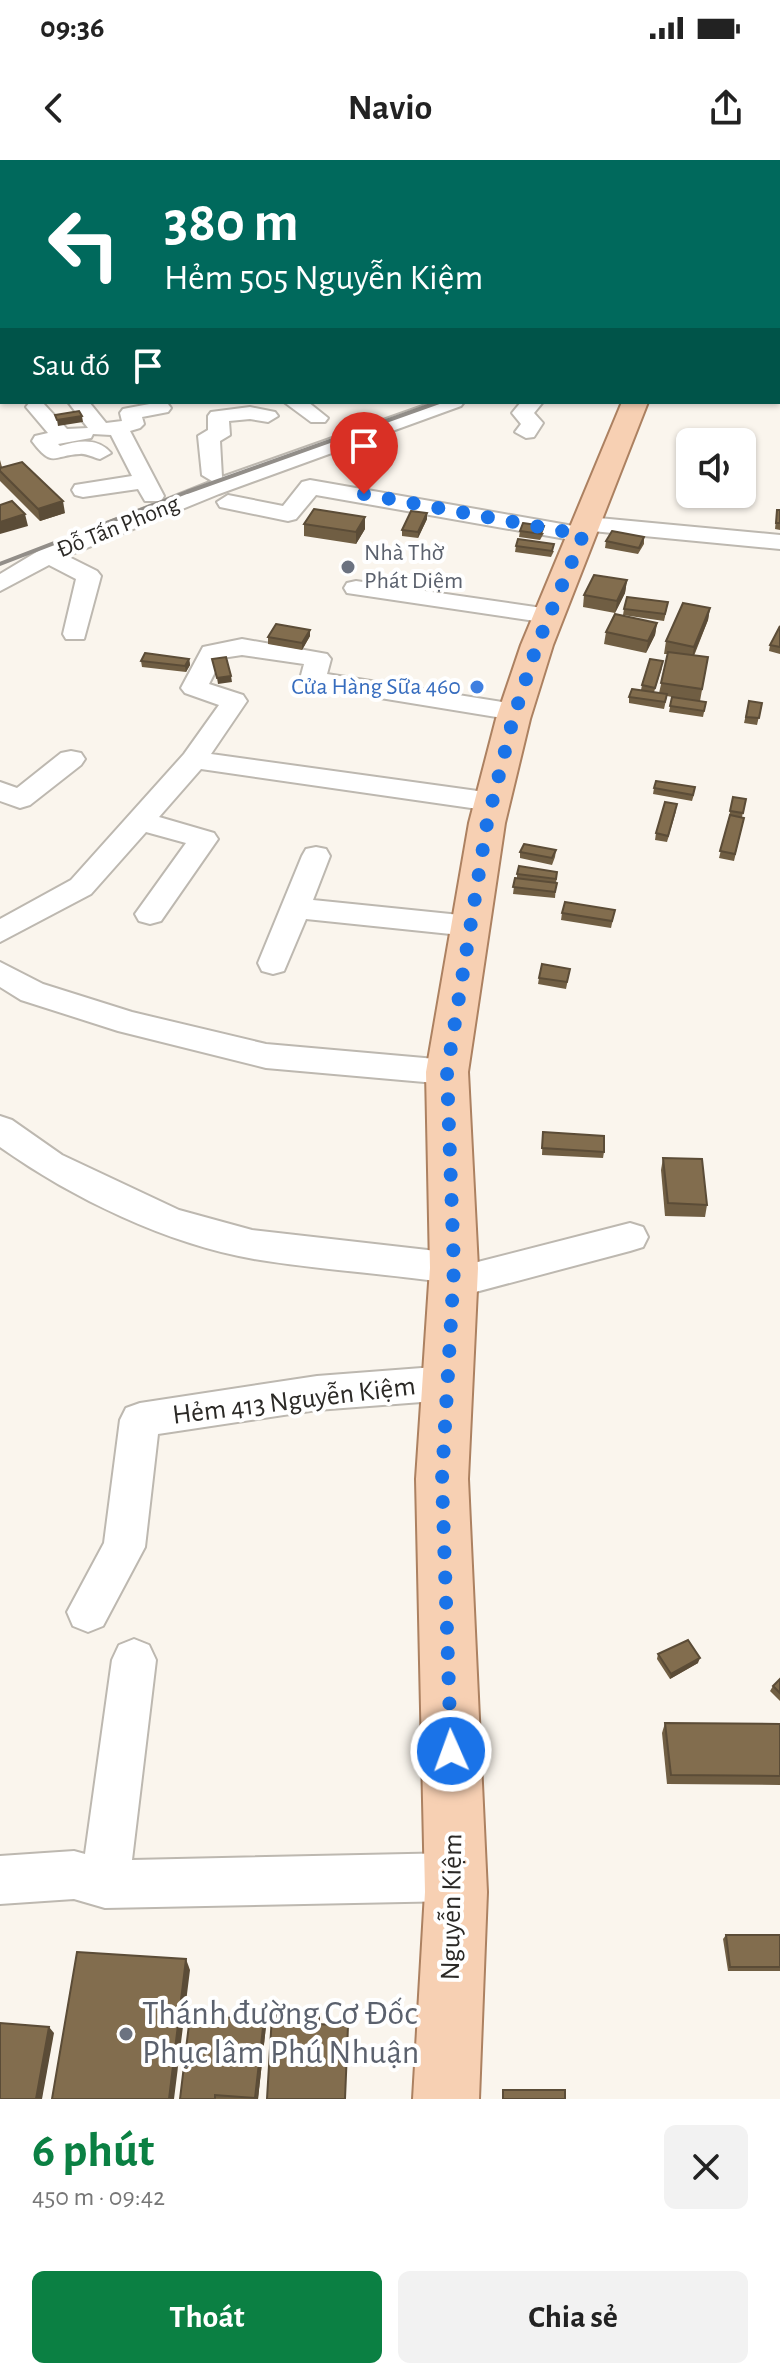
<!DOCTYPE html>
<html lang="vi">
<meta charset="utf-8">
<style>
:root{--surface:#fff;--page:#f2f2f2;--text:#222;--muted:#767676;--accent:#0b8043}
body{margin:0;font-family:"Alegreya Sans",sans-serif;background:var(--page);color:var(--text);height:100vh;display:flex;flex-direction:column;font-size:30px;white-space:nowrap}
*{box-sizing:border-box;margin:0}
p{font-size:26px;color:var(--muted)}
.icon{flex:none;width:44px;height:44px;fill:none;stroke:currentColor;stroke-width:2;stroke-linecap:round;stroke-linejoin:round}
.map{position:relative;height:1939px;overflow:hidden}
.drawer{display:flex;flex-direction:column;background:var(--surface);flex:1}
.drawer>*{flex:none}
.banner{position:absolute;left:0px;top:0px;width:780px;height:244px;box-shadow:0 2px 6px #0004;background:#00695c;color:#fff;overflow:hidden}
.buttons{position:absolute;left:676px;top:268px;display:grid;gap:16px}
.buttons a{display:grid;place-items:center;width:80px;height:80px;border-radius:12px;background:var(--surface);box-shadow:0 2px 6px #0004;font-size:40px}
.pin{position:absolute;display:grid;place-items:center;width:68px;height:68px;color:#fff;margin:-82px -34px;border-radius:50% 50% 50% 0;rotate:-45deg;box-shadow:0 0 8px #0007}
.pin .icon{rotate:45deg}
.me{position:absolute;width:88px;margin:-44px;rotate:358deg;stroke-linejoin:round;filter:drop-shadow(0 0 6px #0008)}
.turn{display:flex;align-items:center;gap:28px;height:168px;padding:0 32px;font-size:36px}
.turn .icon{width:104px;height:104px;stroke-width:2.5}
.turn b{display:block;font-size:56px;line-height:68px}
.then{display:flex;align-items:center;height:76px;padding:0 32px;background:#0003;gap:16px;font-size:30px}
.round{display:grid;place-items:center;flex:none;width:84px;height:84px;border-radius:12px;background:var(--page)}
.head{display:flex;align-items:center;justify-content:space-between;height:136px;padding:0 32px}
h1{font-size:48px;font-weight:700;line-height:60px;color:var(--accent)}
.primary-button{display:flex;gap:16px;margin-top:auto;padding:16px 32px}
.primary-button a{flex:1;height:92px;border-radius:12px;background:var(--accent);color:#fff;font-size:32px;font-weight:700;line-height:92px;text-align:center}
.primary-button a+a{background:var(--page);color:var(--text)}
.status{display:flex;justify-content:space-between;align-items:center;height:56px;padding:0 40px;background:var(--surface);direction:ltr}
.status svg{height:22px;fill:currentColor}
header{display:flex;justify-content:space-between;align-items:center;height:104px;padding:0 32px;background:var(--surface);font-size:36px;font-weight:700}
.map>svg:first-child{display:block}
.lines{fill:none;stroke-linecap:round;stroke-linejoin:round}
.minor-casing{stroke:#bdb8b0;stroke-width:4}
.major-casing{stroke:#ac8161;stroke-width:4}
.minor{fill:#fff;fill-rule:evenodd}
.major{fill:#f7d0b3;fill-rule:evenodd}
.rail{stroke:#928e89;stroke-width:4}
.wall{fill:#705e43}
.shaded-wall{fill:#5b4c37}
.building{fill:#826d4e;stroke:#5b4c37;stroke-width:2}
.route{stroke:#1a73e8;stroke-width:14;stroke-dasharray:0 25.2}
.worship-dot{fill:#6b7280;stroke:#fff;stroke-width:3}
.shop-dot{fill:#3f7fe0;stroke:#fff;stroke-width:3}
.labels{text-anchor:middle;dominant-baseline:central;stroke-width:8;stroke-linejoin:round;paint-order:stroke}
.far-street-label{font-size:24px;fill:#2b2926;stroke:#fff}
.far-worship-label{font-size:24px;fill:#5b616d;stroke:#fff;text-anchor:start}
.far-shop-label{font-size:24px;fill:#366cbe;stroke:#fff;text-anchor:end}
.street-label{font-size:28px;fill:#2b2926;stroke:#fff}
.near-worship-label{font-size:34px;fill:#5b616d;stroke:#fff;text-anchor:start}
</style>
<div class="status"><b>09:36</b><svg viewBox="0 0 49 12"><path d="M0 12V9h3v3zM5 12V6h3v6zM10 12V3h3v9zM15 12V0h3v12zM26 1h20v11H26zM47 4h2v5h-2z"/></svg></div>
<header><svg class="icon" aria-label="back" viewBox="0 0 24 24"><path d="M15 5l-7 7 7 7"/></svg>Navio<svg class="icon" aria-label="share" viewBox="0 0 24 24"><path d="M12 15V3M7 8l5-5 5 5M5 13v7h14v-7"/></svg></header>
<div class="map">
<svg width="780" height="1939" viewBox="0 0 780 1939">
<rect width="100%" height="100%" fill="#faf5ed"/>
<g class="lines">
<g class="minor-casing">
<g id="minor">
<path d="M469,0H486L468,2Z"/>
<path d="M509,0H534L535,2H510Z"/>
<path d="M591,0H617L618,2H592Z"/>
<rect x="0" y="68" width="2" height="11"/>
<rect x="778" y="162" width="2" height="12"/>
<path d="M68,242H89L106,263L122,261L120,253L123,249L160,242L168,244L171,248L168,252L142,257L144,264L140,268L130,271L164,336L161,341H145L138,329L83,337L75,335L72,330L75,325L132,316L111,275L93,274L91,278L58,284L60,286C78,281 97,277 111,293L100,299C94,298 86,293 80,294C53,295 53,309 32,281L35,276L48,273L26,247L29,243H43L67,269L88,268Z"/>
<path d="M284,242H308L328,258L325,262H311Z"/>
<path d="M434,242H464L461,246L219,334L67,396L97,411L101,416L84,479H66L63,474L76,419L49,405L0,431V414L40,390L212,321L202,315L198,276L208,270V256L211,252L250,247L275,252L278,256L268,262L250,259L229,261L230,275L220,281L222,317Z"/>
<path d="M521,242H543L534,253L543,263L534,277L526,278L515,272L521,264L512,253Z"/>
<path d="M310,320L579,367L577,364L580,359L588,357L780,375V389L592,371L595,375L591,380L583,382L316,335L296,359L288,361L220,347L217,342L228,335L283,346L302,322Z"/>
<path d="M356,421L549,449L558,451L561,456L558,461L549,463L347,433L344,428L347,423Z"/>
<path d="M242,479L327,494L331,499L327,514L515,544L524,546L528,552L524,558L515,560L313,527L304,524L300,519L304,504L242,495L222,498L209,524L243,535L247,541L211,594L492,633L502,636L506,642L502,648L492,651L201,609L159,657L214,673L218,679L161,761L150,764L139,761L135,754L186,683L146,672L91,734L0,782V759L71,720L184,594L219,545L185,533L181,528L203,487Z"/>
<path d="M71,591L81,593L85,599L81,605L30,645L20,648L0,641V622L17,628L61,593Z"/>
<path d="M316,687L326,689L330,696L313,740L470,756L481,759L485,766L481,773L470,776L306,759L284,811L273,814L262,811L258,803L302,696L306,689Z"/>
<path d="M0,802L43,824L132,852L266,884L447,900L459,903L463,912L459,921L447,924L266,908L118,871L21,840L0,827Z"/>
<path d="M0,956L12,960L62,995L179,1050L252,1070L454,1093L467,1098L470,1104L630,1063L643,1067L648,1077L643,1087L630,1091L453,1138L440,1134L436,1121C376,1113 314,1109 254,1099C167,1084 72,1038 0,987Z"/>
<path d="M448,1206L462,1211L467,1223L462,1235L448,1240L317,1250L158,1274L145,1387L103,1466L88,1472L73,1466L67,1452L104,1383L120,1260L126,1248L140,1243L317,1216Z"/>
<path d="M134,1479L149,1485L156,1500L132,1700L455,1693L472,1700L479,1717L472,1734L455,1741L105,1748L74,1739L0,1744V1696L74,1691L85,1694L112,1500L119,1485Z"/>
</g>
</g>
<g class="major-casing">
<g id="major">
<path d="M442,0H466L468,2H444Z"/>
<rect x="711" y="0" width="22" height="2"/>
<rect x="0" y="217" width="2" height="16"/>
<path d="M622,242H648L553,485L530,559L505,663L468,912L478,1108L468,1319L487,1732L479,1939H413L425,1732L416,1319L430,1108L426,912L469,663L496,559L521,485Z"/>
</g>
</g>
<use href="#minor" class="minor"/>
<use href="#major" class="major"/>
<path class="rail" d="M0,404L187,332L439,242"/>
</g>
<g class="wall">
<path d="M0,300L2,307L65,353L40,361L0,321Z"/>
<path d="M777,350H780V370L775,369Z"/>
<path d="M427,353V359L418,378L402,376V370Z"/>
<path d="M304,364L365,369L356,384L304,376Z"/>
<path d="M520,371L544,373L540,380L519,377Z"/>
<path d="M644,377V384L638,394L605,388L606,381Z"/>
<path d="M516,386L554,391L551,397L515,392Z"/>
<path d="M627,420L625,433L615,453L583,447L584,435Z"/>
<path d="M667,448L664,461L623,455L624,449Z"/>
<path d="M710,448L708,460L694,496L708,497L700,541L706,542L703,557L669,552L672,537L667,536L664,549L629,543V537L641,530L642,525L662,508L654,532L659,533L668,494H664L666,481Z"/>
<path d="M657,463L655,475L646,493L604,484L606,472Z"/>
<path d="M780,466V494L769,491L770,485Z"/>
<path d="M310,476L302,490L268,484V477Z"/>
<path d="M189,499L190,505L186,512L142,507L141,501Z"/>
<path d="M749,541L762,543L757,565L744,563Z"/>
<path d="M654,628L694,634L692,641L653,634Z"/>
<path d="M733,637L746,639L742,657L744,658L734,701L719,698L729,657Z"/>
<path d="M676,651L667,682L655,680L656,673Z"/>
<path d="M556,690L555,697L552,705L520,698V692Z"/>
<path d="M557,712L555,738L513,734L515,718H517V714Z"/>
<path d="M615,750L611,768L561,760L562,753Z"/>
<path d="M570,809L566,829L538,824L539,818Z"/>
<path d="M543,972L604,992L603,998L542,995Z"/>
<path d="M663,998L707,1045L705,1057L665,1056L661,1010Z"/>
<path d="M658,1494L698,1503L670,1519L657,1499Z"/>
<path d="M780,1519V1541L770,1531L773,1526Z"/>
<path d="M665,1563L780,1564V1625L667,1624L662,1573Z"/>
<path d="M726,1775L780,1778V1811H728L723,1779Z"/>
<path d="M266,1866L258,1939H180Z"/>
</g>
<g class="shaded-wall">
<path d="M82,256L83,262L58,266L57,260Z"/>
<path d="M63,341L65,353L40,361L38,349Z"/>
<path d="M427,353V359L418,378V372Z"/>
<path d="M25,354L28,366L0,374V362Z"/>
<path d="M365,357V369L356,384V372Z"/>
<path d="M627,420L625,433L615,453L617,441Z"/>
<path d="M710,448L708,460L692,499L694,487Z"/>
<path d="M657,463L655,475L646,493L648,481Z"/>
<path d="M310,470V476L302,490V483Z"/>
<path d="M189,499L190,505L186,512L185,506Z"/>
<path d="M231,516L232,522L218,524L217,518Z"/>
<path d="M700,1498L698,1503L670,1519L671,1514Z"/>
<path d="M186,1799L190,1810L174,1939H169Z"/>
<path d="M264,1859L266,1866L258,1939H256Z"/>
<path d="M49,1867L54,1873L42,1939H36Z"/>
</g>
<g class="building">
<path d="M27,0H97L99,2H29Z"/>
<path d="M134,0H151L153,2H137Z"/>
<path d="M79,251L82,256L57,260L55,255Z"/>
<path d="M22,302L63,341L38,349L0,311V308Z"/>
<path d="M12,341L25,354L0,362V345Z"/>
<path d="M314,349L365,357L356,372L304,364Z"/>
<path d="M777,350H780V363H776Z"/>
<path d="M411,351L427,353L418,372L402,370Z"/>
<path d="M523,363L544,366L541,374L520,371Z"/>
<path d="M612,371L644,377L639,388L606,381Z"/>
<path d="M518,379L554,384L552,391L516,386Z"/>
<path d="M594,415L627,420L617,441L584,435Z"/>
<path d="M627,437L668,442L665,454L624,449Z"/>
<path d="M683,443L710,448L694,487L666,481Z"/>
<path d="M615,454L657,463L648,481L606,472Z"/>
<path d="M276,464L310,470L302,483L268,477Z"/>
<path d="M780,466V487L770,485Z"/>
<path d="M668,492L708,497L702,529L661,523Z"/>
<path d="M145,493L189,499L185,506L141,501Z"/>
<path d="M226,497L231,516L217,518L212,499Z"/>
<path d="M650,499L663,501L655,528L642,525Z"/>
<path d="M632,529L667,534L665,542L629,537Z"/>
<path d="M672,537L706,542L704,551L670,546Z"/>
<path d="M749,541L762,543L759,558L746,557Z"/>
<path d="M656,621L695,627L693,635L654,628Z"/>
<path d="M733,637L746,639L743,653L730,651Z"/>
<path d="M665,642L677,644L668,676L656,673Z"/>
<path d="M730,655L744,658L735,694L720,691Z"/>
<path d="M524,684L556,690L552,698L520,692Z"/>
<path d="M519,706L557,712L556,719L517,714Z"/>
<path d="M515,718L557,723L555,732L513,727Z"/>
<path d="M565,742L615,750L612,761L562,753Z"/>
<path d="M542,804L570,809L567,822L539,818Z"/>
<path d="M543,972L604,976V992L542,988Z"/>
<path d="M663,998L702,999L707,1045L668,1043Z"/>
<path d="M688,1480L700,1498L671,1514L658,1494Z"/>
<path d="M780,1519V1533L773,1526Z"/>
<path d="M665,1563L780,1564V1616L671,1615Z"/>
<path d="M726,1775H780V1807H730Z"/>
<path d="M77,1792L186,1799L169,1939H52Z"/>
<path d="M272,1855L319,1856V1864L348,1866L345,1939H267Z"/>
<path d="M190,1856L264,1859L255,1938L215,1935V1939H180Z"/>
<path d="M0,1863L49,1867L36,1939H0Z"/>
<rect x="503" y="1930" width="62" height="9"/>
</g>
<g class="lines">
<path class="route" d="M364,334L583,375L537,485L513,559L487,663L447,912L454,1108L442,1319L451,1591"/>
</g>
<g class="worship-dot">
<circle cx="348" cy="407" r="8"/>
<circle cx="126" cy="1874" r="8"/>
</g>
<circle class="shop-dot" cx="477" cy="527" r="8"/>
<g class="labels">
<g class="far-street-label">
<text transform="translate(118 367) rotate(-22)">Đỗ Tấn Phong</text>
</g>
<g class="far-worship-label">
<text x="364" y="393">Nhà Thờ<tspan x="364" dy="28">Phát Diệm</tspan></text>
</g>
<g class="far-shop-label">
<text x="461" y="527">Cửa Hàng Sữa 460</text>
</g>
<g class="street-label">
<text transform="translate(294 1241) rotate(-7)">Hẻm 413 Nguyễn Kiệm</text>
<text transform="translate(452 1747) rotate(-89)">Nguyễn Kiệm</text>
</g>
<g class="near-worship-label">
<text x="142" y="1854">Thánh đường Cơ Đốc<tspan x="142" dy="39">Phục lâm Phú Nhuận</tspan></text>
</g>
</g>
</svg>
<div class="buttons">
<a><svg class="icon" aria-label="sound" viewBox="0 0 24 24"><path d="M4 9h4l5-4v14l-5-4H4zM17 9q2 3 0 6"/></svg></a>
</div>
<div class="pin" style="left:364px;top:334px;background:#d93025"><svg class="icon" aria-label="arrive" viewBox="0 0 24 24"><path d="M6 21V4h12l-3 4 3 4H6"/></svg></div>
<svg class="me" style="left:451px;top:1591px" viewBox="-20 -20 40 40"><circle r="17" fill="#1a73e8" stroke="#fff" stroke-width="3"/><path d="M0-11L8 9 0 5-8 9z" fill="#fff"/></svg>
<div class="banner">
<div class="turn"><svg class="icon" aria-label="left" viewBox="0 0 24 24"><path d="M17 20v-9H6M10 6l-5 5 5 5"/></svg><div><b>380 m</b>Hẻm 505 Nguyễn Kiệm</div></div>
<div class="then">Sau đó<svg class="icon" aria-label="arrive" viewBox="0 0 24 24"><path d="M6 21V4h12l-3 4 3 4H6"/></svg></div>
</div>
</div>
<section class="drawer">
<div class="head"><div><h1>6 phút</h1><p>450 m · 09:42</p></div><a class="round"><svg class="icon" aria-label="close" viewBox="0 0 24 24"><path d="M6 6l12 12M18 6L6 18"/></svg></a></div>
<div class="primary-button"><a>Thoát</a><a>Chia sẻ</a></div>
</section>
